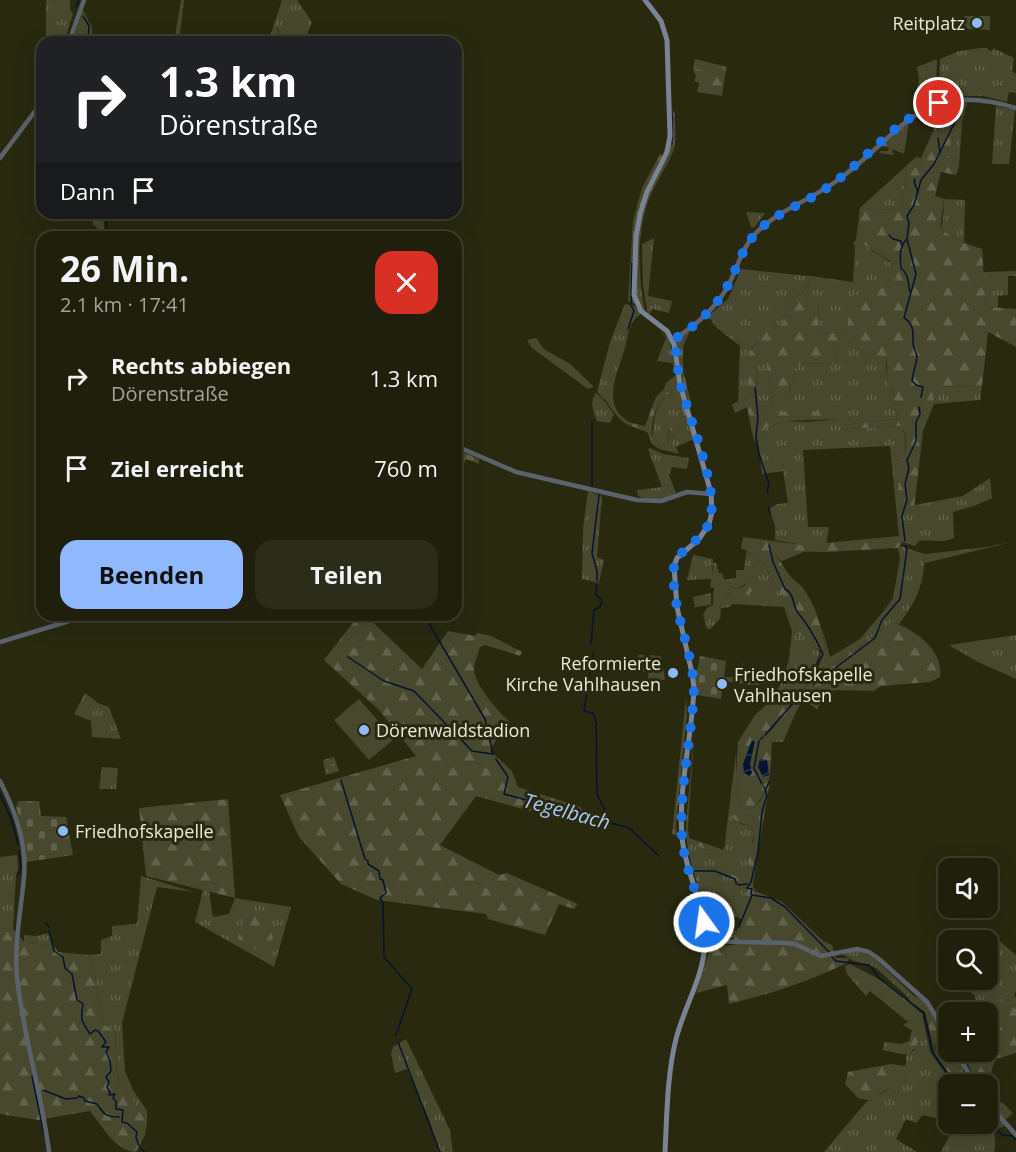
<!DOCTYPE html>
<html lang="de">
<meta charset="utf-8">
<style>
:root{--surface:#1f1f0c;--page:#2c2c1a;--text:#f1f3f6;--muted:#a1a29d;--line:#3c3d2d;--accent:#90b8fd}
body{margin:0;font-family:"Open Sans",sans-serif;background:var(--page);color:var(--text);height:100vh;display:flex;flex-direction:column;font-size:22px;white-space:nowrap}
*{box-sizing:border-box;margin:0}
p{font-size:20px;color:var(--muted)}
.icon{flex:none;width:33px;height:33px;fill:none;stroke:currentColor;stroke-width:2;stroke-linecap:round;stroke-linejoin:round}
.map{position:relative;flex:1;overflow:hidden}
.drawer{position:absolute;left:36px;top:231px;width:426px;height:390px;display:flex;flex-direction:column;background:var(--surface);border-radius:18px;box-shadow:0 6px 24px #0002,0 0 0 2px var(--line)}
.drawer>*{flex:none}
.guide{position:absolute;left:36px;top:36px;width:426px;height:183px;border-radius:18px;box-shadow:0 6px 24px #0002,0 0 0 2px var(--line);background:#202124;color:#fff;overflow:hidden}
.controls{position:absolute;left:938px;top:858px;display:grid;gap:12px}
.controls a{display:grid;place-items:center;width:60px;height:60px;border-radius:12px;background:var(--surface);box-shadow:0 6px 24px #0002,0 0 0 2px var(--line);font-size:30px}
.pin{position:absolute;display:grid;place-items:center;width:51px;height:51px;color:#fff;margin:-26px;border:3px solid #fff;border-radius:50%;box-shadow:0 2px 6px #0007}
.me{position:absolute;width:66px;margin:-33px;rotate:346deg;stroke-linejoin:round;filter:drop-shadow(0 0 4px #0008)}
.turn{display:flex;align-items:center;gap:21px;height:126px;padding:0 24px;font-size:27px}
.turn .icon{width:78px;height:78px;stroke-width:2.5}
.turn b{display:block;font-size:42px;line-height:51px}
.then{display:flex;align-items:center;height:57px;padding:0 24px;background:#0003;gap:12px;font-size:22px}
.round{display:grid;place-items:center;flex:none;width:63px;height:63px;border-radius:18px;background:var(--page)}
.summary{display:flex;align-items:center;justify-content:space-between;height:102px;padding:0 24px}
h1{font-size:36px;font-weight:700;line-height:45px}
.primary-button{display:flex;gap:12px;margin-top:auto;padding:12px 24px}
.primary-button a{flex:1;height:69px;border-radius:18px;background:var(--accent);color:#111;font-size:24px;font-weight:700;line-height:69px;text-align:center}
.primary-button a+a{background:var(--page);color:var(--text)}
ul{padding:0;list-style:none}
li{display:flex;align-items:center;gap:18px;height:90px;padding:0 24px}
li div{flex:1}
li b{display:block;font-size:22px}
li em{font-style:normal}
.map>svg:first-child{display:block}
.grass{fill:url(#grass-tufts)}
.forest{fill:url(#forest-firs)}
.cemetery{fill:url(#cemetery-stones)}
.park{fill:url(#park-dots)}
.garden{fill:#47482d}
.water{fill:url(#water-waves)}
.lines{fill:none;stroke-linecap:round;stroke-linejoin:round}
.stream{stroke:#041331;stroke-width:1.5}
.tertiary{stroke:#5c626c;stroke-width:4.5}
.secondary{stroke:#798393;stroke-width:5}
.route{stroke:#1a73e8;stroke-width:10;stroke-dasharray:0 18}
.poi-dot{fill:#90b8fd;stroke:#292910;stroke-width:2}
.labels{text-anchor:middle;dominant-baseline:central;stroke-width:6;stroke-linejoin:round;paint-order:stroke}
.poi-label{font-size:18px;fill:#e8e8d9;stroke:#292910;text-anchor:start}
.water-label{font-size:20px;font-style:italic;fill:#adc9fa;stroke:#292910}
</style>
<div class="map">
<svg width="1016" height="1152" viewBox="0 0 1016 1152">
<defs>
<pattern id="grass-tufts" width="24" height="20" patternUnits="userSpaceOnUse" patternTransform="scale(1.5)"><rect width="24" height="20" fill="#47482d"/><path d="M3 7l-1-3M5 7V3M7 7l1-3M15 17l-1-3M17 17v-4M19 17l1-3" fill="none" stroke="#62624b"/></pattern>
<pattern id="forest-firs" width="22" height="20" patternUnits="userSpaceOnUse" patternTransform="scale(1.5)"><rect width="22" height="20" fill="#47482d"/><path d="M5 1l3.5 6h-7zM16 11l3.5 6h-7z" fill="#62624b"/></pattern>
<pattern id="cemetery-stones" width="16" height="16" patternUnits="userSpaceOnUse" patternTransform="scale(1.5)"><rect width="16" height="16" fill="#47482d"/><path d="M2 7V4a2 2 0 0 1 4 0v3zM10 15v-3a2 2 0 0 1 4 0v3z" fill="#62624b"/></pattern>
<pattern id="park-dots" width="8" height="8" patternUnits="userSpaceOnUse" patternTransform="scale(1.5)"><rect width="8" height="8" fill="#47482d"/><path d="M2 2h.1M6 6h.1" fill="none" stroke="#62624b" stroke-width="1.8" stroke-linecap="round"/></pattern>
<pattern id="water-waves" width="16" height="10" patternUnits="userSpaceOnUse" patternTransform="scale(1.5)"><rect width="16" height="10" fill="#041331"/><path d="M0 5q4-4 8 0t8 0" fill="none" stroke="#29354e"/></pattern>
</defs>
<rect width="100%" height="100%" fill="#292910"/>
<g class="grass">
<path d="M46,0H70V9L73,14L65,39L46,42Z"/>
<path d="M181,0H184L179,42H174Z"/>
<path d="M282,0H297L312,22L304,42H285L277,28H273Z"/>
<path d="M83,10L92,28V42H72Z"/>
<path d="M981,48H988V50L992,51L993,48L1014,58L1012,71L1016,74V93L1009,92L1007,102L984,96H954L939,93L940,59L959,51Z"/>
<path d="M695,59L727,67L725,75L693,68Z"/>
<path d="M937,59L936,92L927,78L920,107L913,112L919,79L917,67Z"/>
<path d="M955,101H968L962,122L959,166L945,156L954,136L952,123L943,133L936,125L941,104Z"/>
<path d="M996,106L1015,110L1009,164H992Z"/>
<path d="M672,110L675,114C675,126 677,141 673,152C666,169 654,184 648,202C636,237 638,276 645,312L640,307L636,299L638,234L645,202L667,156Z"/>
<path d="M665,148L666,149L642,203L633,297L635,304L628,301L633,221L642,188L660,154L663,155Z"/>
<path d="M916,157L921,158L905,182L900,210L860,208Z"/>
<path d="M944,199L965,200L964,243L940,229L943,221Z"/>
<path d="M746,212L765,213L754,228L751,227Z"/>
<path d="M90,213H103L105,237H98L97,228L93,224Z"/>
<path d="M654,238L648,296L672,301L669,313L652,309L650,314L647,311L643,286L642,244Z"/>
<path d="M856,240L890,262L898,279L874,295L847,332L819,334L818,297L806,298L811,276L853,282L855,246L853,243Z"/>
<path d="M741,269L808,276L802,294L789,300L782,325L770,326L748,354V398L738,402L740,346L717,328L708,316L728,299Z"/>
<path d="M1016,271V276H1008V295L998,296V308L986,307L983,272Z"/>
<path d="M625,304L635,306L641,314C627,323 629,336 624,351C617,374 600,409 632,423L631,426C616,421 610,402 597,392L610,342Z"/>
<path d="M657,326L670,341L675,371L672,363L657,361L666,338Z"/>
<path d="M536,338L545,350L569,363L594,387L588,389L532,348L527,340Z"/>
<path d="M839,342H848L865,354L886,358V377L893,392L897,419L842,425L843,429L901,426C911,441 900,469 897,486L914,509L915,505L963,496L990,478L992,498L974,506L953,512L954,538C943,544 931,539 919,541L915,546L902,542L906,537L899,536L890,446L803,450L808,527H829L826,545H803L775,540V525L769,509L777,504L788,503L783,471L762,474L758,442L765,428L785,421L805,422L840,419L791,413L762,412L757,406L756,361L766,359L773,408L779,385L790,396L789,383H794L797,364L835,363Z"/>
<path d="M982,386L980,400L934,404L931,387Z"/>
<path d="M596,393L602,398L614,414L610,423L597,421C593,412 589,401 596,393Z"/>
<path d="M667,394H670C676,401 683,409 683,419L669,429L667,445L659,449L651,443C655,426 652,408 667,394Z"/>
<path d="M689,424L694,439L671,449L674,432Z"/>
<path d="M650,448L663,454L689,458L687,469L672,467L669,475L676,493C662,499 652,503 638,496L637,490L662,487L648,449Z"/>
<path d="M588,491L602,496L597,557L604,560L599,583L582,579L583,529Z"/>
<path d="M900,546L925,554C924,584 917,601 899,624L892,622L812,681L821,654L826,649L821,625L830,657L860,639L886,608L893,598L900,559L898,548Z"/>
<path d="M747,550L751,557L764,563L800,636L811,635L815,647L820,653L807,685L798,692L799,697L817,688L820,692L819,699L814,707L803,700L796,712L783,742H772L765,736L774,727L789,700L766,705L783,681L789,659L792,631L784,607L732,604L730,607L721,608L720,619L710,629H707L703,614L707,608L713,605L714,587L717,581L728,594L754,587L756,581L754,573L751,581L737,589L729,586L723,580L736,578V570H744Z"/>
<path d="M775,550L806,551L782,561L774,554Z"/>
<path d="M693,555L713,559L712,579L687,580Z"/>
<path d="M711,593V605L695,607L693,597Z"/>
<path d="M1016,635V679L976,661L949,645Z"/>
<path d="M743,661L744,675L759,683V686L723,681L724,677H739Z"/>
<path d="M85,693L98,703L109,707L121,739L92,737L91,721L74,714Z"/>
<path d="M686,697L687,715L676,825L677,835L672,834Z"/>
<path d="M695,723L688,825L689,838L686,837V824Z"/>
<path d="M736,753V776L739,784L738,796L741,808L752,809L761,800L770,782L761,834L752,816L746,815L740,824L751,826L755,834L747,856L749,869L745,881L719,869L692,867L687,843L724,855L736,851L724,850Z"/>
<path d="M102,767L118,768L116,789H99Z"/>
<path d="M17,855L18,869L16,875L13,929L2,928L0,931V857Z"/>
<path d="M697,873H715L734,880V885L746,891V908L742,919L727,914L722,927L737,931L734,938L719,937L709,932L704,905L714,904V893L700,892L699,890H701Z"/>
<path d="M141,876L194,892L157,887L122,1023L125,1071L133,1090L147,1111V1121L122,1086L117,1075L115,1029L104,1025L95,974L89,955L101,954V940L112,936V926L137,924Z"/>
<path d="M203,890L209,891L213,917L229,914L235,898L291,907L274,967L195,922Z"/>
<path d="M985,929L1016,955V991L1014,996L981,1012H977L975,995L981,994L974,981L971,980H987V940H979Z"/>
<path d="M49,933L53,945L24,943V935L36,936Z"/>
<path d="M856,951L872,956L914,996L908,997L875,967L854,961L842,954Z"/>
<path d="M850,964L888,984L922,1014L930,1052L953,1084H948V1105L940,1119L923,1115L916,1123L906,1119L896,1139L917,1152H824L867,1101C877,1101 901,1078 909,1070L904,1066L906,1065V1056L915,1050L911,1020L907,1021L870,991L866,996L847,974L845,966Z"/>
<path d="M940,1028L948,1041V1052H954L964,1069L961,1078C943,1063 936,1055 933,1033Z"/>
<path d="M406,1039L450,1130L453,1152H439L430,1122L407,1069L395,1073L391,1054L393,1047Z"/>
<path d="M948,1113V1124L987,1122C994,1130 997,1141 994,1152H941L952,1131L946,1122Z"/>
</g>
<g class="forest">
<path d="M273,28H276L285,42H268Z"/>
<path d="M693,68L725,75L722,96L697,92L699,83L694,81L696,77Z"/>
<path d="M909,122L904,154L892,149L894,155L879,153L880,151H888L889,148L882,146Z"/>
<path d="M952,123H955L954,136L945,156L959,166L956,175L941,172L935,196L944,199L940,229L964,243L982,249L986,307L1016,309V347L988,332L982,386L932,387L934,404L923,431L914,509L902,511C901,504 898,495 898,487C896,468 914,443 901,426L843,429L842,425L897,419L893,392L886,377L887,367L886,358L865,354L848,342H839L835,363L797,364L794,383H789L790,397L779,386L781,406L773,408L766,360L756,361L757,406L762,412L838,411L840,419L785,421L765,428L758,442L756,443C750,433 750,418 747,407L735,413L732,404L748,398V354L760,339L757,331L770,326L782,325L789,300L802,294L808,276H811L806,297L818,296L819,334L847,332L851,295H874L877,280L897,279L890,261L856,240L860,208L900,210L905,182L921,158L936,125L943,133Z"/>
<path d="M687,331L689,333L683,347V370L691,402H688L681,373L676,343Z"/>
<path d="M676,375L689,424L674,432L671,448L676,447L679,454L659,449L667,444C671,431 667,421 683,418V413L670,394H667C653,407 651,425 652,443L647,432L631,426L632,423L645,426L656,397L664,389L666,383Z"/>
<path d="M456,449L479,459V464L466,459L456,481Z"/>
<path d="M899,536L906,537L898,548L827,552L775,551L774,554C782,561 784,569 791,577C794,581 799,583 802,587C816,604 822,629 826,650L822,652L815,647L811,635L800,636L764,563L751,557L749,552L741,548L743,537L803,545H826V543Z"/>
<path d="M1016,541L925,563V554L987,547Z"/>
<path d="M714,563H716L719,573H722C728,596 747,592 754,572C764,597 731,606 717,582L715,588L710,587Z"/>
<path d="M359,615H365L422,669L448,631L475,636L477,633L491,636L522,652L520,656L485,645L480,647C478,654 474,663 474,670C475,685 499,713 510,722L502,729L490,751L512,771L518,787L581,807L584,818L558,819L476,796L440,845L499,875L507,873L578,904L574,909L559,904L545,935L488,919L486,914L377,900L341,884L299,837L280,795L416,756L379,710L324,660Z"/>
<path d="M892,622C914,629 944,650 940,677L930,682L881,686L874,691L838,690L829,691L817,709L814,707L819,699L820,692L817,688L799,697L798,692Z"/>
<path d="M790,700L792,704L765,736L772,742C770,770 773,788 752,809L741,808L738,796L739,784L736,776L738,742L755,715L766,705Z"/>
<path d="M228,799L235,898L146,876L139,808Z"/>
<path d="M737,814L752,816L761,834L753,884L755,891L782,902L823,941L832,945L836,958H849L847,963C810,981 770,994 729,1004L727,985L696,993L710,949L718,946L734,945V938L746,908L745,891L734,885V880L715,873H698L702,890H699L692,867L719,869L745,880L749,869L747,856L742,853V848L747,843H753L755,834L751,826L736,822L732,816Z"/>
<path d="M686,837L724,850L736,851L737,855H724L687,843Z"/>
<path d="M245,911L265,912L273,938L269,957L238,939Z"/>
<path d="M2,928L13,929L25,943L53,945L58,952L89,955L95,974L104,1025L115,1029L117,1076L122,1086L147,1121L145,1135L136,1152C116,1152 102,1126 90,1111L38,1120L0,1114V931Z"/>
<path d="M952,980C965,979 980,978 981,994L976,996L961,986H948Z"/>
<path d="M914,996C927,1000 935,1016 940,1028L933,1033L935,1051L957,1075L953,1080L935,1054L925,1012L910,1001L908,997Z"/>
<path d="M1012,996L1016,997V1053L996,1059C990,1070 988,1087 994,1097L988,1100L993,1105L1002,1102L1013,1113L1005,1120L1007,1124C999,1132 993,1125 987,1119V1084H965L972,1073L962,1052H987V1012H981L999,1000Z"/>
<path d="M911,1020L920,1028C920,1040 918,1047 908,1055L882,1050L885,1042L901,1044L909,1041L912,1030L903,1025Z"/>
<path d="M891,1064L904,1066L909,1069L911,1075L884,1091L873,1101L858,1098L845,1084L848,1072Z"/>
</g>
<g class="cemetery">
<path d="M700,656L726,661L721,699L697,695L694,670H697Z"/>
<path d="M18,801H39L41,816L66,817L73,855L26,862L24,842L16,807Z"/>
</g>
<g class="park">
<path d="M638,655H649V672L640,671Z"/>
<path d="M334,757L339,771L326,775L323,760Z"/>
</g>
<g class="garden">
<path d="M964,16H990V30L964,29Z"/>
<path d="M649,655L661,656L665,680H648Z"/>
<path d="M359,699L394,739L369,760L334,720Z"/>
</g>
<g class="water">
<path d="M752,740L755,741L750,764L752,773L749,776L744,773L743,764Z"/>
<path d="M760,759L767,760L769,775L763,777L758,767Z"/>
</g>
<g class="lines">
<g class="stream">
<path d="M76,7L79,0"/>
<path d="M83,16L89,26L88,42"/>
<path d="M938,138L940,152"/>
<path d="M672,144V112"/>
<path d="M915,179L914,182L918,192"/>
<path d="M106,213L107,237"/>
<path d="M889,235L893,239L901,241L902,245"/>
<path d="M906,240C899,248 900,257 901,268C909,274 908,283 910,292"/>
<path d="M631,303L632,263"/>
<path d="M628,329L634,311L631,305"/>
<path d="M755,388L758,417L756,437L759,454L769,484L767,492"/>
<path d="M921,397L923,387L916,385L912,381C913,373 916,365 917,357C917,352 913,348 913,343C913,333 914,323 904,318L916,274L907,239L909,223L907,216L914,205L921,180L934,164L957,118"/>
<path d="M592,488V423"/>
<path d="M769,508L770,514"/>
<path d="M905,541L902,516L907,500L905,484L909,468L907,460L916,441V422L920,414L919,407"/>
<path d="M769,545L773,562L785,589C795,594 792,605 798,613C808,624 816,639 823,654L810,681"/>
<path d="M597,581V571L592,553L599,495"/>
<path d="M591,644L594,610L600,607L602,600L596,595L597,585"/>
<path d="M593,653L584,711L593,713L596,723L597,794L607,814L605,821"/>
<path d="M348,657L384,681L414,691L472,751L493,754L485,719L424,615"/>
<path d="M813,685L875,638L882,620L900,599L907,549L905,546"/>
<path d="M765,735L795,701V698"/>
<path d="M761,739L763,737"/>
<path d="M759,741L754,768L762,784"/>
<path d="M496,759L508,777L504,794L629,828L659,856"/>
<path d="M341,780L365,859L368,861V864L379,871L380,879L383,880L386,893L380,898L383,903L384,957L412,989L396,1035"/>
<path d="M764,787L767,795L762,812L758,852L751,882L747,888L752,889L751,893L752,895L771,898L785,907L829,952"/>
<path d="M766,789L769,782"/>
<path d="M0,794L12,821L18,844"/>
<path d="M694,871H715L735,879L736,883L739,885L747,884"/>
<path d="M18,875L21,868L19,851"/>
<path d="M46,923L49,927"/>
<path d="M739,927L752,895"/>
<path d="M49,931L54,951L63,957L65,968L72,974L77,1000L83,1004C80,1022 82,1021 90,1034L95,1030L98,1031L106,1042L102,1047H109L106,1052L110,1061L111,1071L106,1077L109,1082L107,1087L110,1092L109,1095L115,1094L113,1098L116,1101V1109L123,1110L122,1122L127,1123L137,1132L136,1137L139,1146"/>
<path d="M831,956L836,961L869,965L880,979L924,1013L933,1053L955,1084"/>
<path d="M398,1042L440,1152"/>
<path d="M32,1076L44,1134"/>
<path d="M43,1090L66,1099L77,1098L79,1096L84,1098L85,1101L97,1104C104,1115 107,1117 119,1117"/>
<path d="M987,1119L1002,1135L1013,1136L1016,1140"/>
<path d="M141,1149L145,1152"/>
</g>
<g class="tertiary">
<path d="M69,42L84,0"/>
<path d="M0,158L42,102"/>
<path d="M673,340C695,326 718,307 730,282C738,266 742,248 755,234C775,212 810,200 835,182C904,134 918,78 1016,108"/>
<path d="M456,446L516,472L637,500L661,501L687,492L711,494"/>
<path d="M0,642L89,615"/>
<path d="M0,781C15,810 27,844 24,877C21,910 14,944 17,977C23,1036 42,1093 49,1152"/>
<path d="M705,941L786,943L795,944L821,956L857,949L869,952L879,959L927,1002L948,1036"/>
<path d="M956,1052L975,1084"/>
<path d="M987,1102L1016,1135"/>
</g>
<path class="secondary" d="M645,0L661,21L667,40L670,136L667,152L647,192L640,214L636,237L634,295L641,311L667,331L674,344L680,384L711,493L712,512L709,524L699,539L677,558L674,566L677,607L692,673L694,688C692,737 678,788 682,837C685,874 707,906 705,944C703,978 684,1007 676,1039C667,1075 667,1115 665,1152"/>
</g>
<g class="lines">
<path class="route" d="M704,922C698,894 684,866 682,837C679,787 692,737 694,688C692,646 670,608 674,565C676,551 704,541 710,520C719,488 689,419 681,386C677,371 678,355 673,340C695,327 718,306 729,283C738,266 742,249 755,234C771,216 798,206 819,193C861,168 894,118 939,103"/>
</g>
<g class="poi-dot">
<circle cx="977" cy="23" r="6"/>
<circle cx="673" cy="673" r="6"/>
<circle cx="722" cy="684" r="6"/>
<circle cx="364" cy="730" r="6"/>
<circle cx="63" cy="831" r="6"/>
</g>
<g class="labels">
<g class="poi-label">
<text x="965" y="23" text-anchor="end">Reitplatz</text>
<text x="661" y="663" text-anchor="end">Reformierte<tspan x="661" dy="21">Kirche Vahlhausen</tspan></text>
<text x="734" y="674">Friedhofskapelle<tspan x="734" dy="21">Vahlhausen</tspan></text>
<text x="376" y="730">Dörenwaldstadion</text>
<text x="75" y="831">Friedhofskapelle</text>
</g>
<g class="water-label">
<text transform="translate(567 811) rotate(15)">Tegelbach</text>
</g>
</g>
</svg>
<div class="controls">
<a><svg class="icon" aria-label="sound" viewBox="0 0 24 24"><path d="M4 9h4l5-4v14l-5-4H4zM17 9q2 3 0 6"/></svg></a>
<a><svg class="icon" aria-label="search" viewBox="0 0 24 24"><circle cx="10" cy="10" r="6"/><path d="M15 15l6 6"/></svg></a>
<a>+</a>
<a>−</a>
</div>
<div class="pin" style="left:939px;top:103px;background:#d93025"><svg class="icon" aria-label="arrive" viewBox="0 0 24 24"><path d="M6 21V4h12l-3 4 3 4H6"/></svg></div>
<svg class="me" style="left:704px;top:922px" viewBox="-20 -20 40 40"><circle r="17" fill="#1a73e8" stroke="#fff" stroke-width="3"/><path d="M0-11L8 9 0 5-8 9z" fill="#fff"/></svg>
<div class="guide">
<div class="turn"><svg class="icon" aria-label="right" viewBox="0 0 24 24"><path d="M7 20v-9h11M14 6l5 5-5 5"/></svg><div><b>1.3 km</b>Dörenstraße</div></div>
<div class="then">Dann<svg class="icon" aria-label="arrive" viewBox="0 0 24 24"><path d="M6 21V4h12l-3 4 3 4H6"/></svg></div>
</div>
<section class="drawer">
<div class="summary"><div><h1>26 Min.</h1><p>2.1 km · 17:41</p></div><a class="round" style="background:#d93025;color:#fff"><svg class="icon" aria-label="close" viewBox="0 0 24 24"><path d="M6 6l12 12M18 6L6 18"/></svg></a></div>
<ul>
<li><svg class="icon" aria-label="right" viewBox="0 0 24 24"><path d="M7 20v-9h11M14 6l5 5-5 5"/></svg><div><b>Rechts abbiegen</b><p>Dörenstraße</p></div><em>1.3 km</em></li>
<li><svg class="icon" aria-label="arrive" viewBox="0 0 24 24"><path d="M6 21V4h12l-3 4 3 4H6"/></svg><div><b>Ziel erreicht</b></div><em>760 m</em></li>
</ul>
<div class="primary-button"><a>Beenden</a><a>Teilen</a></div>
</section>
</div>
